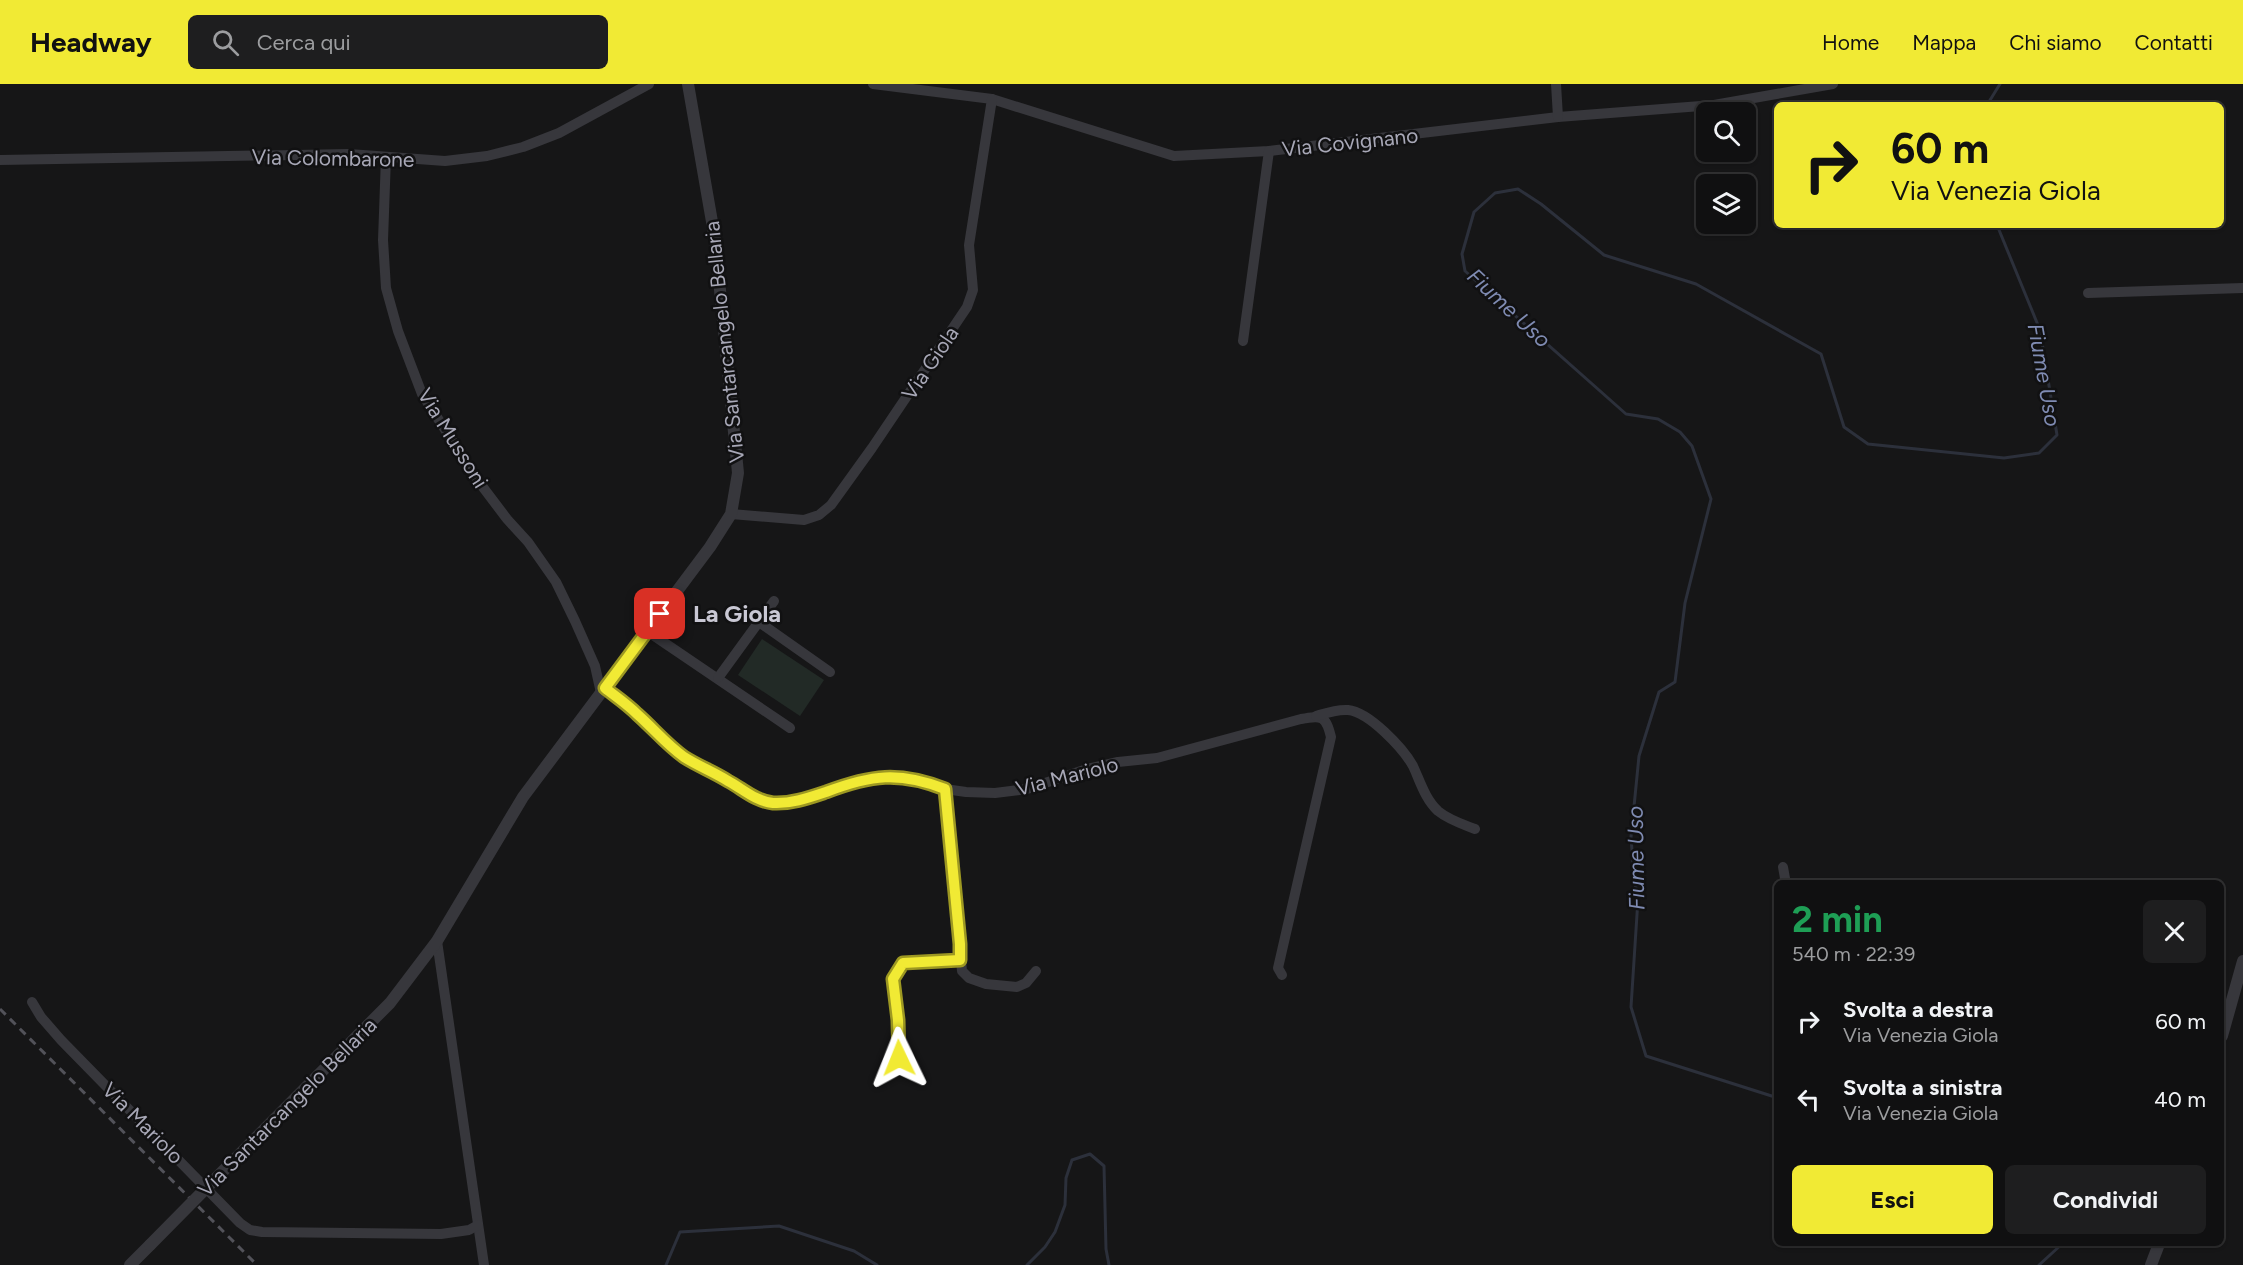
<!DOCTYPE html>
<html lang="it">
<meta charset="utf-8">
<style>
:root{--surface:#101011;--page:#1e1e1f;--text:#f1f3f6;--muted:#9c9d9f;--line:#303031;--accent:#f1ea34}
body{margin:0;font-family:Figtree,sans-serif;background:var(--page);color:var(--text);height:100vh;display:flex;flex-direction:column;font-size:22px;white-space:nowrap}
*{box-sizing:border-box;margin:0}
p{font-size:20px;color:var(--muted)}
.icon{flex:none;width:33px;height:33px;fill:none;stroke:currentColor;stroke-width:2;stroke-linecap:round;stroke-linejoin:round}
.map{position:relative;flex:1;overflow:hidden}
.side{position:absolute;left:1774px;top:796px;width:450px;height:366px;display:flex;flex-direction:column;background:var(--surface);border-radius:9px;box-shadow:0 2px 4px #0004,0 0 0 2px var(--line)}
.side>*{flex:none}
.hud{position:absolute;left:1774px;top:18px;width:450px;height:126px;border-radius:9px;box-shadow:0 2px 4px #0004,0 0 0 2px var(--line);background:#f1ea34;color:#111;overflow:hidden}
.buttons{position:absolute;left:1696px;top:18px;display:grid;gap:12px}
.buttons a{display:grid;place-items:center;width:60px;height:60px;border-radius:9px;background:var(--surface);box-shadow:0 2px 4px #0004,0 0 0 2px var(--line);font-size:30px}
.pin{position:absolute;display:grid;place-items:center;width:51px;height:51px;color:#fff;margin:-26px;border-radius:12px;box-shadow:0 3px 9px #0006}
.me{position:absolute;width:66px;margin:-33px;rotate:358deg;stroke-linejoin:round;filter:drop-shadow(0 0 4px #0008)}
.turn{display:flex;align-items:center;gap:21px;height:126px;padding:0 18px;font-size:27px}
.turn .icon{width:78px;height:78px;stroke-width:2.5}
.turn b{display:block;font-size:42px;line-height:51px}
.round{display:grid;place-items:center;flex:none;width:63px;height:63px;border-radius:9px;background:var(--page)}
.headline{display:flex;align-items:center;justify-content:space-between;height:102px;padding:0 18px}
h1{font-size:36px;font-weight:700;line-height:45px;color:#1e9e55}
.cta{display:flex;gap:12px;margin-top:auto;padding:12px 18px}
.cta a{flex:1;height:69px;border-radius:9px;background:var(--accent);color:#111;font-size:24px;font-weight:700;line-height:69px;text-align:center}
.cta a+a{background:var(--page);color:var(--text)}
ul{padding:0;list-style:none}
li{display:flex;align-items:center;gap:18px;height:78px;padding:0 18px}
li div{flex:1}
li b{display:block;font-size:22px}
li em{font-style:normal}
header{display:flex;align-items:center;gap:36px;box-sizing:border-box;height:84px;padding:0 30px;background:var(--accent);color:#111}
header strong{font-size:28px}
nav{display:flex;gap:33px;margin-inline-start:auto;font-size:21px}
.search{width:420px;height:54px;background:var(--page);display:flex;align-items:center;gap:15px;box-sizing:border-box;padding:0 21px;border-radius:9px;color:var(--muted);font-size:22px}
.map>svg:first-child{display:block}
.green{fill:#222a26}
.lines{fill:none;stroke-linecap:round;stroke-linejoin:round}
.stream{stroke:#2c303b;stroke-width:3}
.minor{stroke:#37373c;stroke-width:10}
.tertiary{stroke:#37373c;stroke-width:12}
.rail{stroke:#525259;stroke-width:3;stroke-dasharray:8 6;stroke-linecap:butt}
.tertiary-bridge{stroke:#37373c;stroke-width:12}
.route-casing{stroke:#9d9822;stroke-width:15}
.route{stroke:#f1ea34;stroke-width:10}
.labels{text-anchor:middle;dominant-baseline:central;stroke-width:5;stroke-linejoin:round;paint-order:stroke}
.street-label{font-size:21px;fill:#a8a8b7;stroke:#111112}
.water-label{font-size:22px;font-style:italic;fill:#7f8bb2;stroke:#111112}
.quarter-label{font-size:24px;font-weight:bold;fill:#c9c8d4;stroke:#111112}
</style>
<header>
<strong>Headway</strong>
<div class="search"><svg class="icon" aria-label="search" viewBox="0 0 24 24"><circle cx="10" cy="10" r="6"/><path d="M15 15l6 6"/></svg>Cerca qui</div>
<nav><a>Home</a><a>Mappa</a><a>Chi siamo</a><a>Contatti</a></nav>
</header>
<div class="map">
<svg width="2243" height="1181" viewBox="0 0 2243 1181">
<rect width="100%" height="100%" fill="#161617"/>
<path class="green" d="M762,555L824,596L800,632L738,591Z"/>
<g class="lines">
<g class="stream">
<path d="M1987,21L2000,0"/>
<path d="M1778,1014L1646,972L1631,923L1638,815L1634,793L1631,753L1639,672L1659,608L1675,598L1685,519L1711,415L1692,362L1680,348L1658,335L1626,330L1465,187L1462,170L1474,128L1495,109L1518,105L1541,120L1604,171L1696,200L1821,270L1844,343L1868,360L2004,374L2039,369L2057,351L2040,246L1997,141"/>
<path d="M666,1181L680,1148L779,1142L854,1167L877,1181"/>
<path d="M1027,1181L1045,1163L1055,1148L1065,1121L1066,1094L1072,1076L1090,1070L1104,1082L1106,1165L1109,1181"/>
<path d="M2039,1181L2062,1160"/>
</g>
<g class="minor">
<path d="M873,0L992,15L1174,72L1269,67L1558,33L1714,21L1833,0"/>
<path d="M1556,0L1558,33"/>
<path d="M386,73L383,156L386,204L398,247L422,310L479,398L507,435L528,458L556,498L575,537L595,582L601,609"/>
<path d="M0,76L349,70L445,77L487,72L523,63L559,49L649,0"/>
<path d="M2088,209L2243,204"/>
<path d="M1243,257L1269,67"/>
<path d="M731,430L804,436L819,431L831,421L872,364L967,223L973,206L969,161L992,15"/>
<path d="M759,538L830,588"/>
<path d="M647,547L790,644"/>
<path d="M718,594L774,517"/>
<path d="M605,604L636,629L660,653L685,673L757,715L772,719L801,716L856,697L882,692H903L925,697L945,705L966,708L995,709L1027,705L1087,685L1118,678L1157,674L1301,635C1322,631 1326,632 1331,653L1278,884L1282,891"/>
<path d="M1316,632C1326,629 1337,625 1348,626C1369,628 1403,664 1413,682C1420,697 1425,715 1438,727C1449,736 1462,740 1475,745"/>
<path d="M945,705L962,887L969,894L986,900L1017,903L1026,899L1036,887"/>
<path d="M1783,783L1786,800"/>
<path d="M437,857L484,1181"/>
<path d="M32,918L41,933L61,956L240,1139L250,1146L262,1148L441,1150L469,1146L478,1141"/>
<path d="M906,982L899,974L898,936L893,895L903,879L960,876"/>
</g>
<g class="tertiary">
<path d="M2222,952L2243,877"/>
<path d="M228,1082L390,919L437,857L523,713L710,463L731,430L738,389L715,155L688,0"/>
<path d="M130,1181L150,1161"/>
<path d="M2151,1181L2159,1160"/>
</g>
<path class="rail" d="M0,925L257,1181"/>
<path class="tertiary-bridge" d="M150,1161L228,1082"/>
</g>
<g class="lines">
<g class="route-casing">
<path id="route" d="M660,530L605,604C615,612 627,620 637,630C653,644 666,660 684,673C698,682 714,688 728,697C743,705 755,717 773,719C791,720 808,714 826,708C871,691 899,687 945,705L960,860V876L903,879L893,895L898,936L899,974"/>
</g>
<use href="#route" class="route"/>
</g>
<g class="labels">
<g class="street-label">
<text transform="translate(1350 58) rotate(-6)">Via Covignano</text>
<text transform="translate(333 74) rotate(1)">Via Colombarone</text>
<text transform="translate(724 258) rotate(-96)">Via Santarcangelo Bellaria</text>
<text transform="translate(930 279) rotate(-56)">Via Giola</text>
<text transform="translate(453 354) rotate(58)">Via Mussoni</text>
<text transform="translate(1067 692) rotate(-14)">Via Mariolo</text>
<text transform="translate(287 1023) rotate(-45)">Via Santarcangelo Bellaria</text>
<text transform="translate(143 1039) rotate(45)">Via Mariolo</text>
</g>
<g class="water-label">
<text transform="translate(1509 224) rotate(43)">Fiume Uso</text>
<text transform="translate(2044 291) rotate(80)">Fiume Uso</text>
<text transform="translate(1636 774) rotate(-91)">Fiume Uso</text>
</g>
<g class="quarter-label">
<text x="737" y="529">La Giola</text>
</g>
</g>
</svg>
<div class="buttons">
<a><svg class="icon" aria-label="search" viewBox="0 0 24 24"><circle cx="10" cy="10" r="6"/><path d="M15 15l6 6"/></svg></a>
<a><svg class="icon" aria-label="layers" viewBox="0 0 24 24"><path d="M12 4l9 5-9 5-9-5zM3 14l9 5 9-5"/></svg></a>
</div>
<div class="pin" style="left:660px;top:530px;background:#d93025"><svg class="icon" aria-label="arrive" viewBox="0 0 24 24"><path d="M6 21V4h12l-3 4 3 4H6"/></svg></div>
<svg class="me" style="left:899px;top:974px" viewBox="-20 -20 40 40"><path d="M0-17L14 15 0 8-14 15z" fill="#f1ea34" stroke="#fff" stroke-width="4"/></svg>
<div class="hud">
<div class="turn"><svg class="icon" aria-label="right" viewBox="0 0 24 24"><path d="M7 20v-9h11M14 6l5 5-5 5"/></svg><div><b>60 m</b>Via Venezia Giola</div></div>
</div>
<section class="side">
<div class="headline"><div><h1>2 min</h1><p>540 m · 22:39</p></div><a class="round"><svg class="icon" aria-label="close" viewBox="0 0 24 24"><path d="M6 6l12 12M18 6L6 18"/></svg></a></div>
<ul>
<li><svg class="icon" aria-label="right" viewBox="0 0 24 24"><path d="M7 20v-9h11M14 6l5 5-5 5"/></svg><div><b>Svolta a destra</b><p>Via Venezia Giola</p></div><em>60 m</em></li>
<li><svg class="icon" aria-label="left" viewBox="0 0 24 24"><path d="M17 20v-9H6M10 6l-5 5 5 5"/></svg><div><b>Svolta a sinistra</b><p>Via Venezia Giola</p></div><em>40 m</em></li>
</ul>
<div class="cta"><a>Esci</a><a>Condividi</a></div>
</section>
</div>
